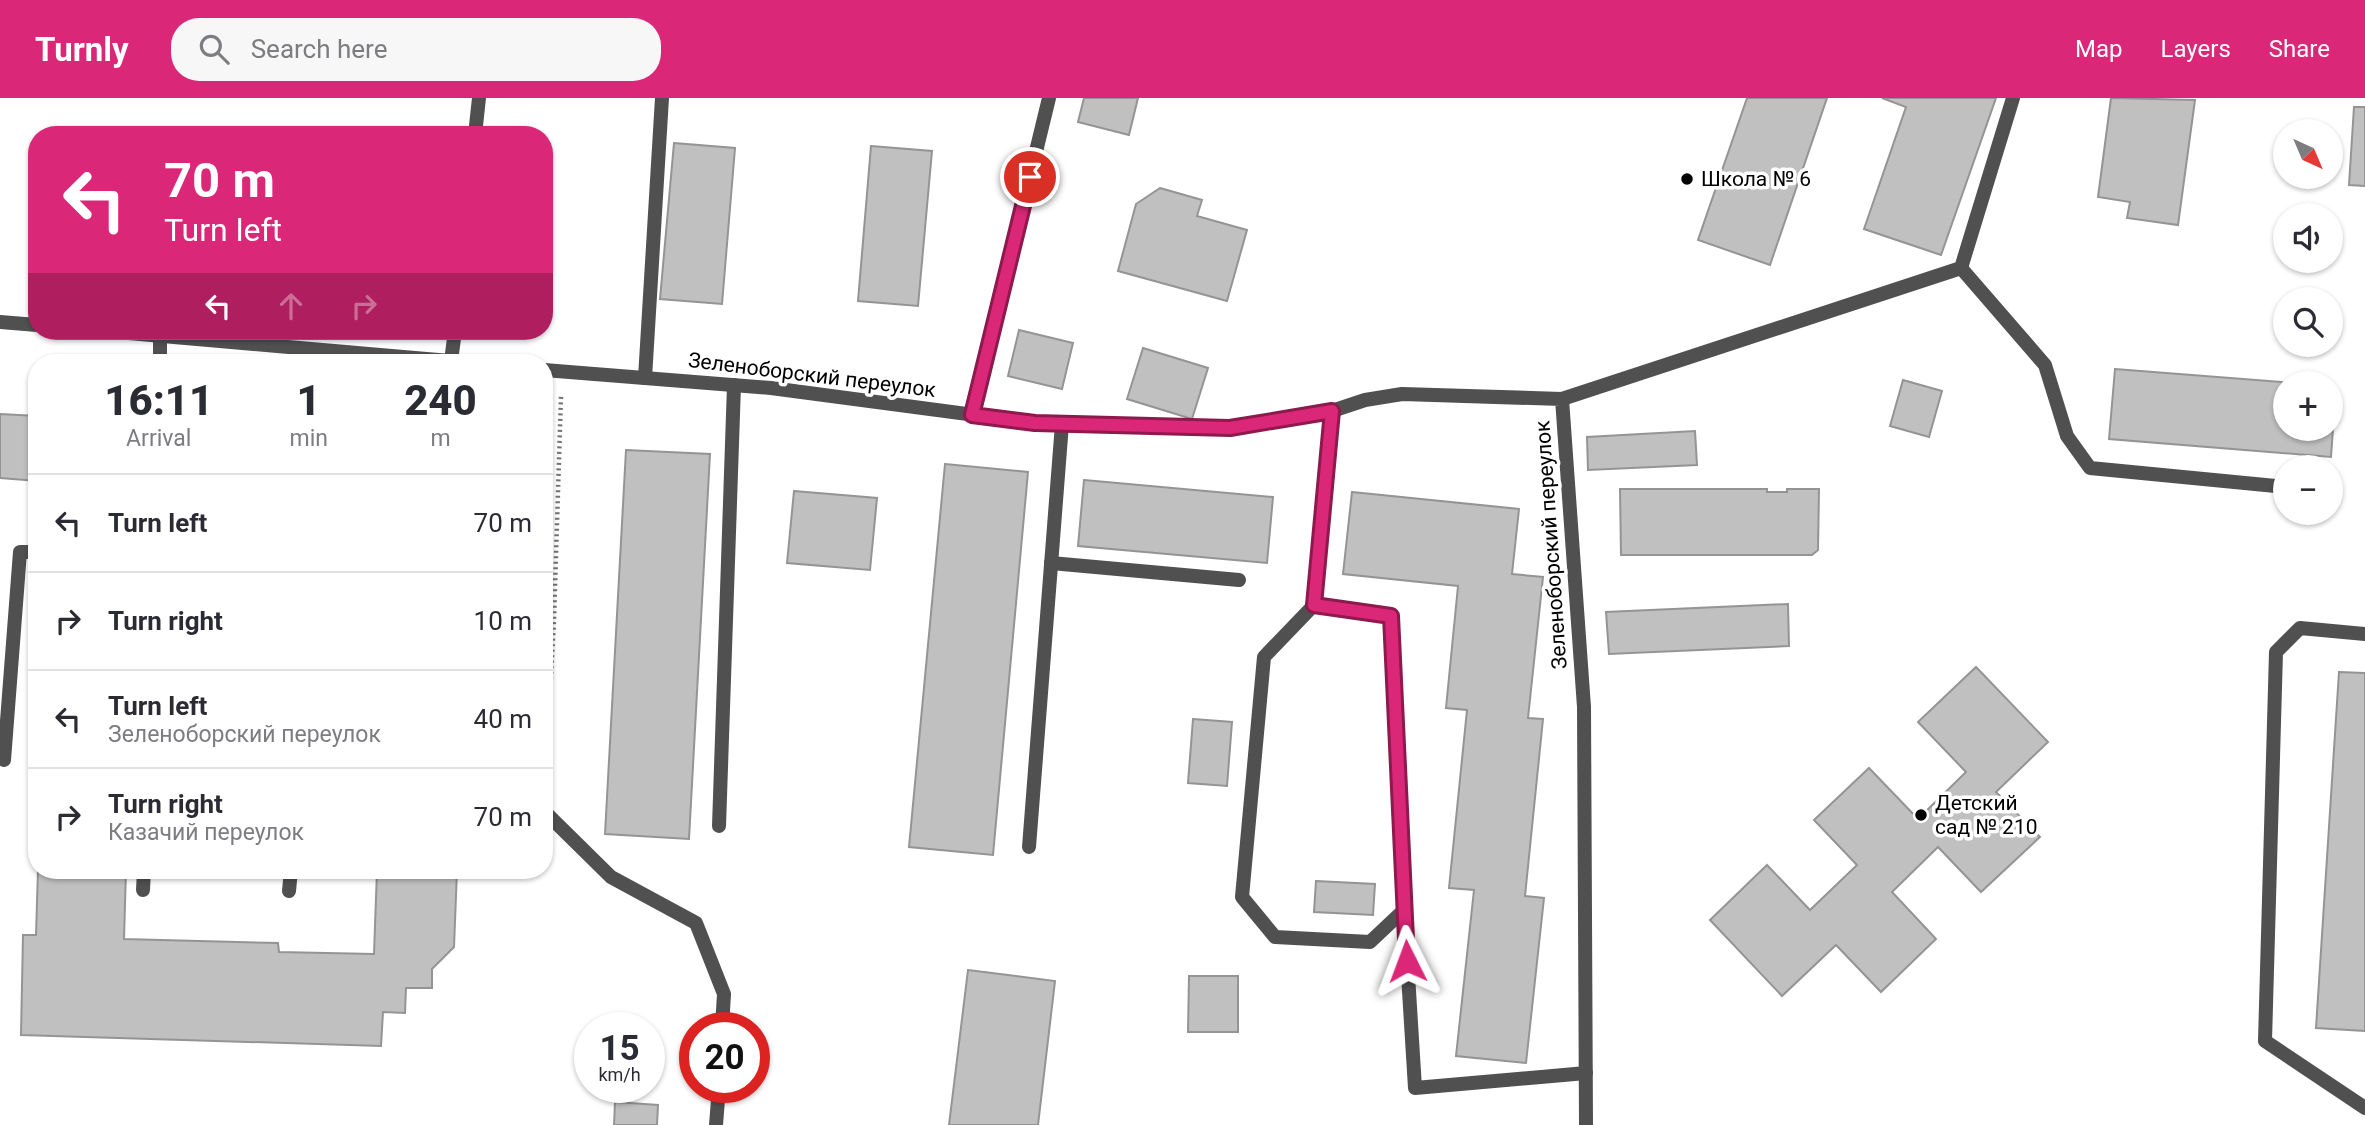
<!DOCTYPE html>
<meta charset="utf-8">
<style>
:root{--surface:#fff;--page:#f7f7f7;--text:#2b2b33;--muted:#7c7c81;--line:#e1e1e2;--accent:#db2777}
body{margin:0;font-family:Roboto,sans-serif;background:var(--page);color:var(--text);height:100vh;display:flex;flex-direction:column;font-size:26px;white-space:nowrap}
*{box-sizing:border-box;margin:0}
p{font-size:23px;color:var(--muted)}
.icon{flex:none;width:38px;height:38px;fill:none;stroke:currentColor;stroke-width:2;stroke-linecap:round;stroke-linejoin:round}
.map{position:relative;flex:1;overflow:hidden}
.drawer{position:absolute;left:28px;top:256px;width:525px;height:525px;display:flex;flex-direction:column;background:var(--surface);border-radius:28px;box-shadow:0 2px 5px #0004}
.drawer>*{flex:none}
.guide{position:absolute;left:28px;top:28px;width:525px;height:214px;border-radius:28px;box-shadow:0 2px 5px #0004;background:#db2777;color:#fff;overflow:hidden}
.needle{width:46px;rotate:136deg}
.buttons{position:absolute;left:2273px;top:21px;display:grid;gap:14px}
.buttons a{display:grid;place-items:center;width:70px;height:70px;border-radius:50%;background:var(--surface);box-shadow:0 2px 5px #0004;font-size:35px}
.speed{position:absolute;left:574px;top:914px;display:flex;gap:14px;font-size:35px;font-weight:700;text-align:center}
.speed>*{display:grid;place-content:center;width:91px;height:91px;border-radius:50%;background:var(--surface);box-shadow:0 2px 5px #0004;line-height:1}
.speed small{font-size:18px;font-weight:400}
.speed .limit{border:10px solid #d22;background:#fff;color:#111}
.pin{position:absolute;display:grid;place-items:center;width:60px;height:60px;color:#fff;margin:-30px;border:4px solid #fff;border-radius:50%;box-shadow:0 2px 7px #0007}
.me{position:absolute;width:77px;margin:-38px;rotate:357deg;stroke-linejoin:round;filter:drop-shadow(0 0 5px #0008)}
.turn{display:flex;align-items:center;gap:24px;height:147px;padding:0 21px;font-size:32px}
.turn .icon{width:91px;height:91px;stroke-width:2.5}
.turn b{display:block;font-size:49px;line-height:60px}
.lanes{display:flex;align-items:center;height:66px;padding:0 21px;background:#0003;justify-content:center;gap:35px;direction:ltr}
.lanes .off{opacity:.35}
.eta{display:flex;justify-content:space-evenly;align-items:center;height:119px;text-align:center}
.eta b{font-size:42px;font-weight:800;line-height:49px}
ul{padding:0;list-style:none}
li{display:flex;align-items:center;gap:21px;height:98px;padding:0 21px;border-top:2px solid var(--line)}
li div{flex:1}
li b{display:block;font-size:26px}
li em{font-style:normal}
header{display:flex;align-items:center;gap:42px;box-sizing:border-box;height:98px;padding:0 35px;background:var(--accent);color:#fff}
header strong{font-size:33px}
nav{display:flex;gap:38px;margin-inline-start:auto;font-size:24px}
.search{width:490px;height:63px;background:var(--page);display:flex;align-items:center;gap:18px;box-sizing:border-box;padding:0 24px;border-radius:28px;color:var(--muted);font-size:26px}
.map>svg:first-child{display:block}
.building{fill:#c0c0c0;stroke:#949494;stroke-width:2}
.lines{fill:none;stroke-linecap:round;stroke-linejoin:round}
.path{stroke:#727272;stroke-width:4.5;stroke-dasharray:2 3.5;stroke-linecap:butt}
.service{stroke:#505050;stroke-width:14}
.minor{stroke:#505050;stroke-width:14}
.route-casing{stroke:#8e194d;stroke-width:18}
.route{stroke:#db2777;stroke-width:12}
.poi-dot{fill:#000;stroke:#fff;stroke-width:2.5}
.labels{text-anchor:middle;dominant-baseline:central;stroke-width:7;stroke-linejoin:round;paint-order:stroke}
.poi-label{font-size:21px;fill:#000;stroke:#fff;text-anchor:start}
.street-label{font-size:21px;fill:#000;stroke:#fff}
</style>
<header>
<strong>Turnly</strong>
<div class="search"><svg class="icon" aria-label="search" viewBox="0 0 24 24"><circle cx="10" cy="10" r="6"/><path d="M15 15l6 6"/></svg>Search here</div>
<nav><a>Map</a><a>Layers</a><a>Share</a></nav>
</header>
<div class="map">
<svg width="2365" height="1027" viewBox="0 0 2365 1027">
<rect width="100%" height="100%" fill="#fff"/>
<g class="building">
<path d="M1084,0H1138L1129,37L1078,24Z"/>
<path d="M1747,0H1827L1770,167L1698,142Z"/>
<path d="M1882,0H1996L1941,157L1864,131L1906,9Z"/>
<path d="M2111,0L2195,2L2178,127L2127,120L2130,104L2098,99Z"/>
<path d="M2354,9H2365V88L2349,87Z"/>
<path d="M674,45L735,50L722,206L660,201Z"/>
<path d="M871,48L932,53L918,208L858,203Z"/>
<path d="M1160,90L1202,102L1197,118L1247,132L1227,203L1118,173L1136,106Z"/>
<path d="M1019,232L1073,245L1062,291L1008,278Z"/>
<path d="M1143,250L1208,270L1192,321L1127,301Z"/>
<path d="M2115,271L2293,285H2286V331H2331V288L2336,289L2331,359L2109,341Z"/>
<path d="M1903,282L1942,293L1929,339L1890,328Z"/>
<path d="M0,316L37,318V383L0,380Z"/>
<path d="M1695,333L1697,367L1588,372L1587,339Z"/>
<path d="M626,352L710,356L689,741L605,736Z"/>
<path d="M945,366L1028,374L993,757L909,749Z"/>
<path d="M1084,382L1273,399L1267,465L1078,448Z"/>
<path d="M1620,391H1767V394H1787V391H1819L1818,452L1812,457H1621Z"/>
<path d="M794,393L877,400L870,472L787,465Z"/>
<path d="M1352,394L1519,411L1512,476L1543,479L1528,620L1543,621L1525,798L1544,800L1526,965L1456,958L1474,792L1449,790L1467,612L1446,610L1458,488L1343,476Z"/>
<path d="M1788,506L1789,548L1609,556L1606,514Z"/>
<path d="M1976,569L2048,644L1996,694L2040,739L1981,794L1938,749L1892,794L1936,841L1881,894L1836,847L1782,898L1710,822L1767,767L1810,812L1857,767L1814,722L1869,670L1918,721L1966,674L1918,624Z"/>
<path d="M2339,574L2365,575V933L2316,930Z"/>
<path d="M1193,621L1232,624L1227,688L1188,685Z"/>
<path d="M38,772H126L124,841L278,845L279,854L374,856L377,772H457L454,849L432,871V890H406L405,915L383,914L381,948L21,937L23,837H36Z"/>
<path d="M1316,783L1375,786L1373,817L1314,814Z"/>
<path d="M968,872L1055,883L1038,1027H949Z"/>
<path d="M1189,878H1238V934H1188Z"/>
<path d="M615,1004L658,1007L657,1027H614Z"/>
</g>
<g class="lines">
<path class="path" d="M545,691L554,522L561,298"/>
<g class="service">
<path d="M1961,170L2045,267L2067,338L2090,370L2286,389"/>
<path d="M160,264V237"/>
<path d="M645,280L662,0"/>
<path d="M1562,301L1961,170L2013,0"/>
<path d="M1051,465L1239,482"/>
<path d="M1314,507L1391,518L1404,812L1370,844L1275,839L1242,799L1264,559L1314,507L1332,313"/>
<path d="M2365,536L2300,530L2276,554L2265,943L2365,1010"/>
<path d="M4,662L20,454H37"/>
<path d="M719,728L734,287"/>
<path d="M1029,749L1062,326"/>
<path d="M143,792L144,772"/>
<path d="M289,793L291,772"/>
<path d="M1404,812L1415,990L1586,975"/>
</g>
<g class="minor">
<path d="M475,37L479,0"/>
<path d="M0,224L37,227"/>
<path d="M106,233L461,264"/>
<path d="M451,263L455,233"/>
<path d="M544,272L771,290L1035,325L1230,330L1332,313L1365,302L1402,296L1562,301L1584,609L1586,1027"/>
<path d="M972,317L1049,0"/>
<path d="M544,713L611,779L696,825L724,896L722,929"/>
<path d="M716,1027L719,989"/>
</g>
</g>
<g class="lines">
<g class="route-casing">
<path id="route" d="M1030,79L972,317L1035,325L1230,330L1332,313L1314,507L1391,518L1407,863"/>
</g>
<use href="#route" class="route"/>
</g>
<g class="poi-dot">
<circle cx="1687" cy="81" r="7"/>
<circle cx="1921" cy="717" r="7"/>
</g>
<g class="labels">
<g class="poi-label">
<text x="1701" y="81">Школа № 6</text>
<text x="1935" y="705">Детский<tspan x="1935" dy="24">сад № 210</tspan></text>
</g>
<g class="street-label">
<text transform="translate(812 277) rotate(7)">Зеленоборский переулок</text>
<text transform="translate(1551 447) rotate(-94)">Зеленоборский переулок</text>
</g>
</g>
</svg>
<div class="buttons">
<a><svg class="needle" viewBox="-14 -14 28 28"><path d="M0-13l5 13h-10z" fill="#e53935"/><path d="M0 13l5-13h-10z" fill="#7c7c81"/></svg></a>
<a><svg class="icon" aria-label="sound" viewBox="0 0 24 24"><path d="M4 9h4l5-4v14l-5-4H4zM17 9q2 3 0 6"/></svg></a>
<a><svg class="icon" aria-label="search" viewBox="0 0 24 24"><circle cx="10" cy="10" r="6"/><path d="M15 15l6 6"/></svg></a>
<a>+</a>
<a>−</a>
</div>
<div class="speed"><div>15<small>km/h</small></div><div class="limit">20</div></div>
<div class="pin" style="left:1030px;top:79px;background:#d93025"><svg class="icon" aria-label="arrive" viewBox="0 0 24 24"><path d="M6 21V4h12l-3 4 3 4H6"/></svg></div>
<svg class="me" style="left:1407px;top:863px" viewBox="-20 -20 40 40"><path d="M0-17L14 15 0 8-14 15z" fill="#db2777" stroke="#fff" stroke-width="4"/></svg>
<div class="guide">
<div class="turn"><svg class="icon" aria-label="left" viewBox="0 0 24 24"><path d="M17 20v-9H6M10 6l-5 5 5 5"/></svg><div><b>70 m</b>Turn left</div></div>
<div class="lanes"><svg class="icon" aria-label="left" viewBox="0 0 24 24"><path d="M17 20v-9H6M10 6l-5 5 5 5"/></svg><svg class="icon off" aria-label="ahead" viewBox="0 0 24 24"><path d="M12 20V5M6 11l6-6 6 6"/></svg><svg class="icon off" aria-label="right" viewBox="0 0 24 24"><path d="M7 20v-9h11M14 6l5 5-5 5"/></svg></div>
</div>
<section class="drawer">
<div class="eta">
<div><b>16:11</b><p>Arrival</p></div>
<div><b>1</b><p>min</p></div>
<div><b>240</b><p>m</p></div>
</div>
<ul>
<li><svg class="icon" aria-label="left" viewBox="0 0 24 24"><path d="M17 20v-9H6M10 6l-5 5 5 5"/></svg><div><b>Turn left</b></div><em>70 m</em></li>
<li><svg class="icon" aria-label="right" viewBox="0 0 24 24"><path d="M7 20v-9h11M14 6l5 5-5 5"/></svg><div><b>Turn right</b></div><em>10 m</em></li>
<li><svg class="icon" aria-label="left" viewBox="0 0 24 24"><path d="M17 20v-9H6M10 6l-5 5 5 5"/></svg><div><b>Turn left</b><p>Зеленоборский переулок</p></div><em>40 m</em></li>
<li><svg class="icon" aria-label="right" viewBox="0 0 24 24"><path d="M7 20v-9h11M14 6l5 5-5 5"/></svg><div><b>Turn right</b><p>Казачий переулок</p></div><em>70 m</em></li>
</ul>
</section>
</div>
